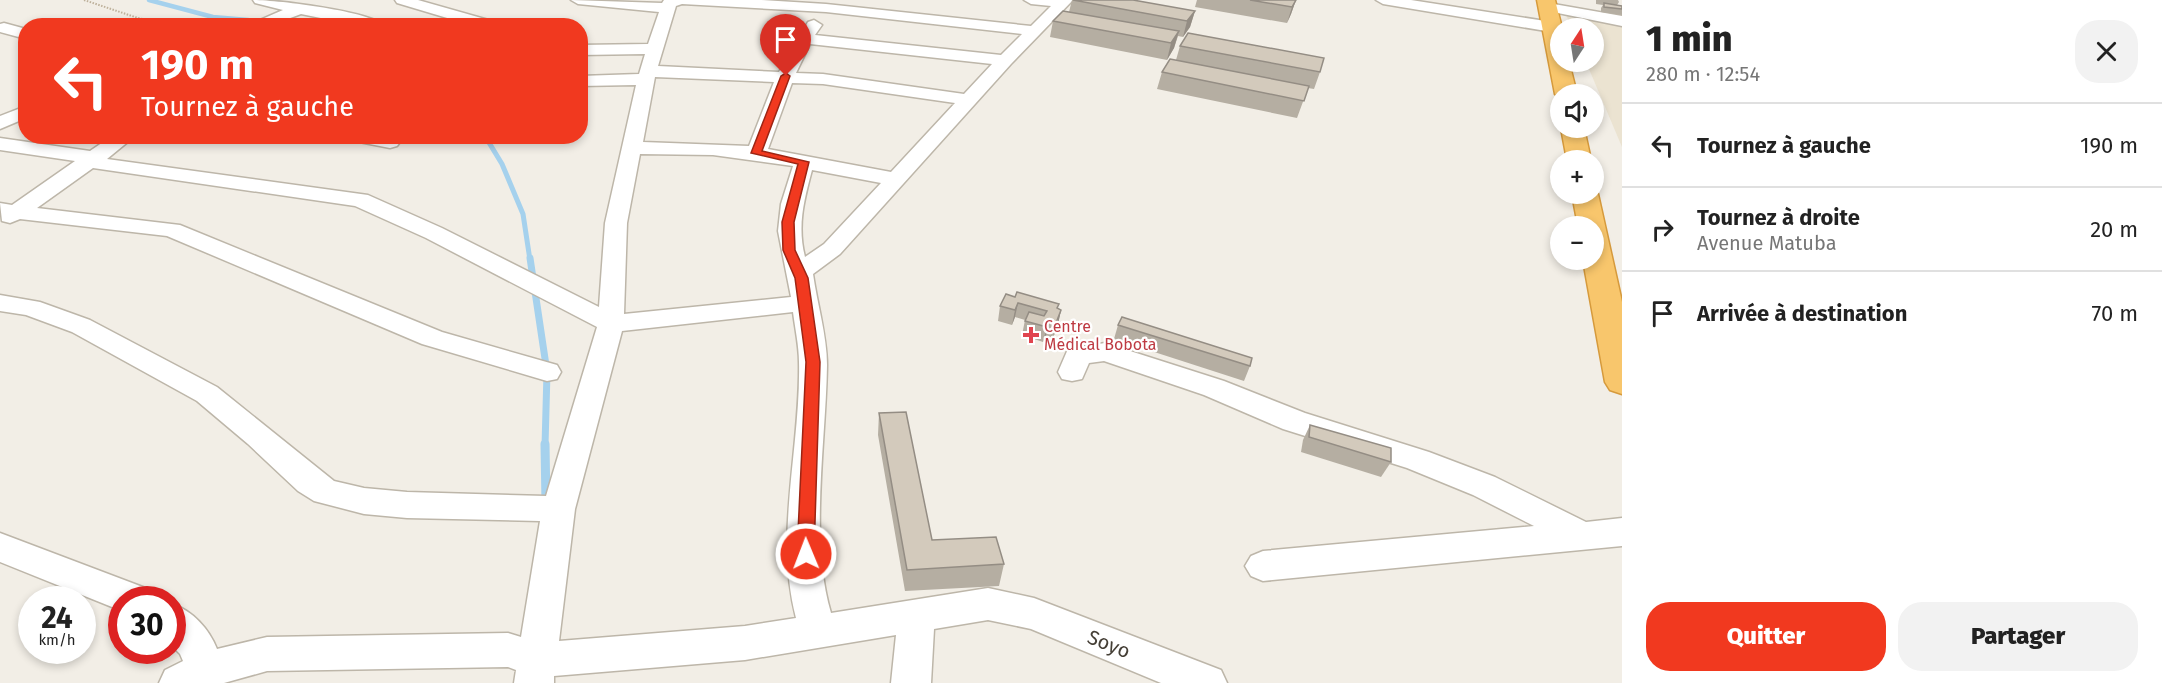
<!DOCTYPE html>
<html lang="fr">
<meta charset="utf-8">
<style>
:root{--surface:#fff;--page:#f2f2f2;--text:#222;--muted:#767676;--line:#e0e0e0;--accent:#f1391f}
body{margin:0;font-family:"Fira Sans",sans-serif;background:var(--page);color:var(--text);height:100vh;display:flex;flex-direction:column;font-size:22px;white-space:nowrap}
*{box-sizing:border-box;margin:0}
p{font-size:20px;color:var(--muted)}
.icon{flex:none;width:33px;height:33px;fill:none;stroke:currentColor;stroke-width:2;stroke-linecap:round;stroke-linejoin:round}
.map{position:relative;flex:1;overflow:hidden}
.drawer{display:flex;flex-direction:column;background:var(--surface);width:540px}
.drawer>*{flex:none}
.banner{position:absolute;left:18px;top:18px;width:570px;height:126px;border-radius:24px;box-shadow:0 3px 9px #0003;background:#f1391f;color:#fff;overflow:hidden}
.needle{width:39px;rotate:12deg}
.tools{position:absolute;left:1550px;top:18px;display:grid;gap:12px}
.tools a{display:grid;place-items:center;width:54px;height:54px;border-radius:50%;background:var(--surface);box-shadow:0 3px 9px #0003;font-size:30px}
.speed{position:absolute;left:18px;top:586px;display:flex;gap:12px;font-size:30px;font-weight:700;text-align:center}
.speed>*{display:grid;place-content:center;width:78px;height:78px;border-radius:50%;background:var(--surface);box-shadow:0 3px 9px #0003;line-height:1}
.speed small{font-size:15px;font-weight:400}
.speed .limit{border:9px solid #d22;background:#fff;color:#111}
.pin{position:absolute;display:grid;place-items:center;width:51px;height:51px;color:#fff;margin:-62px -26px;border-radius:50% 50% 50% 0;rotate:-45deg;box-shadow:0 0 6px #0007}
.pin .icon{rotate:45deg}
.me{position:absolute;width:66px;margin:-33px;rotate:359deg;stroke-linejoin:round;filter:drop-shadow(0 0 4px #0008)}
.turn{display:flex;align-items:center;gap:21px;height:126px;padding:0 24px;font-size:27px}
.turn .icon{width:78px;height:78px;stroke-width:2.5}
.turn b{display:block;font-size:42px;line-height:51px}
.round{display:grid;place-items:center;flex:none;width:63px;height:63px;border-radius:24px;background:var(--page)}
.head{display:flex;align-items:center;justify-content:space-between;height:102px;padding:0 24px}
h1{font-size:36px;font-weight:800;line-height:45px}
.cta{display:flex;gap:12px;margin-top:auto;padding:12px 24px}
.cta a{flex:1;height:69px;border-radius:24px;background:var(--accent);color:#fff;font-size:24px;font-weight:800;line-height:69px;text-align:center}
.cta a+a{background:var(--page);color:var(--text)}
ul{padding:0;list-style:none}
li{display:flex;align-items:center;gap:18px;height:84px;padding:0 24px;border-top:2px solid var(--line)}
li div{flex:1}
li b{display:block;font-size:22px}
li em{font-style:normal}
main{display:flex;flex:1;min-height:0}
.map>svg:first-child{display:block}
.education{fill:#ebe3d1}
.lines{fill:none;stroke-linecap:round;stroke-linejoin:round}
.stream-far3{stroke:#a5d1ed;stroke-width:4.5}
.stream-far2{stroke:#a5d1ed;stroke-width:5}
.stream-far1{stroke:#a5d1ed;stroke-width:7}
.stream{stroke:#a5d1ed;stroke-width:9}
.minor-casing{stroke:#bdb6a9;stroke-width:3}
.highway-casing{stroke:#d69a3c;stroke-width:3}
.path{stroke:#beb19b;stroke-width:2;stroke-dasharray:1.5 1.5;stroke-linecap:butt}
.minor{fill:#fff;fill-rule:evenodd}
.highway{fill:#f8c66c;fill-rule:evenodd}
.wall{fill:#b5aea2}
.shaded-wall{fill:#948d84}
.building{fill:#d3cabc;stroke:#948d84;stroke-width:1.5}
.route{fill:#f1391f;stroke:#9d2514;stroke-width:1.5}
.health-dot{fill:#e0444e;stroke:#fff;stroke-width:2}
.labels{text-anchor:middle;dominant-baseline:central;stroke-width:4.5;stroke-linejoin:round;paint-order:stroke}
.health-label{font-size:16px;fill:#be3a42;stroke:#fff;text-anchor:start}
.near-street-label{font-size:20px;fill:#453f36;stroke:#fff}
</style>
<main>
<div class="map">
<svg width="1622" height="683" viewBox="0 0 1622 683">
<rect width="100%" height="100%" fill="#f2eee6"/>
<path class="education" d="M1566,15L1622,25V147L1586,62H1593V28H1572Z"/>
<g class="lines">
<path class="stream-far3" d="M149,0L213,17L248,20L252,26"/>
<path class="stream-far2" d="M485,136L502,164L523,214L530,260"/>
<path class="stream-far1" d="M530,258L547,372L545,446"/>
<path class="stream" d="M545,444L546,504"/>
<g class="minor-casing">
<g id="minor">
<path d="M253,0C276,0 371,11 385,26H360L301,14L269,26H246L283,10L255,3Z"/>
<path d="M395,0H418L499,23L500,26H474L397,3Z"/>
<path d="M571,0L662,3L664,0H762L826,4L1031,26L1051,6L1031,4L1024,0H1073L1011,64L840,254L813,274C817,303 827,336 827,365C826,442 809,539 831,613L988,588L1034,598L1221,670L1227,683H1161L1031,629L988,620L934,629L931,683H891L896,635L745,660L554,676V683H514L516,670L508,667L267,671L224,683H159L165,670L183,661L180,654L172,646V604C193,611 209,629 217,649L267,637L508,633L521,637L540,521L407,518L364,514L314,501L298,491L248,444L197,401L72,332L26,315L0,311V295L40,302L90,320L217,387L334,481L364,488L407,492L546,496L597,327L426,238L355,206L93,168L37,208L180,225L442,332L557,365L561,372L557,379L547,381L422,344L167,236L20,219L10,223L2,221L0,203L12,205L75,161L0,150V138L90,151L112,136H135L107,159L368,195L442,228L599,307L605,223L636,85L580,86V76L639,74L645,54L580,55V45L648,44L659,12L578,4ZM682,4L826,12L1022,34L1001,55L815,35L822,25L814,20L808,22L779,72L658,66L676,6ZM810,44L992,64L964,94L823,74L796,73ZM655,77L774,82L749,146L643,142ZM792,83L823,84L955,103L891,172L768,149ZM640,154L713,155L793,166L781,204L778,231L791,297L624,314L627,223ZM812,170L881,183L824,244L805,257C797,226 804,200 812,170ZM793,312C795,328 799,346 799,362C801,447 774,534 796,618L745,626L559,641L575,509L622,331Z"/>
<path d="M1376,0H1411L1552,22L1560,27L1552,32L1383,4Z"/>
<path d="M1548,3L1622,16V26L1543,10L1541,7Z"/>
<path d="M4,23L26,29V39L0,32V24Z"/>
<path d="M26,106V118L0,129V116Z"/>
<path d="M347,136H392L400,142L397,146L390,148L349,140Z"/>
<path d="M1105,343L1224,381L1305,413L1429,452L1495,477L1586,522L1622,518V546L1263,581L1251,576L1245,566L1251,556L1263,551L1534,526L1473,495L1407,468L1283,429L1204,395L1104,361L1089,363L1082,379L1072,381L1062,379L1058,372L1068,349Z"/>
<path d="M0,533L148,589L153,600H122V611L0,562Z"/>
</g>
</g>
<g class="highway-casing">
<g id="highway">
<path d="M1537,0H1555L1562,28L1560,62H1569L1577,94H1560V99L1555,94Z"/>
<path d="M1561,128H1584L1591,160H1567Z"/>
<path d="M1593,188L1598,194L1622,302V394L1610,390L1605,382L1583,260H1593V226H1578L1572,194H1593Z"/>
</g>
</g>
<path class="path" d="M84,0L138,18L173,26"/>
<use href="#minor" class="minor"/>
<use href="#highway" class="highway"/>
</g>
<g class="wall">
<path d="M1072,0L1195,11L1190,27L1183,37L1178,36L1174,48L1167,60L1050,37L1053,21L1069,12Z"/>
<path d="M1197,0H1296L1291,14L1287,23L1195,7Z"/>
<path d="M1596,0H1618L1619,2L1617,5L1622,6V15L1601,12V8L1603,5L1596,4Z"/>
<path d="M1180,46L1320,72L1314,89L1308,88L1297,118L1157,89L1162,72L1176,60Z"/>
<path d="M1015,297L1061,310L1058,324L1053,338L1046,336L1043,342L1022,335L1025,320L1015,317L1012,325L998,321L1000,306Z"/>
<path d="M1118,325L1250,366L1244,381L1114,339Z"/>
<path d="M879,413L932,540L1004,564L999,586L905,591L878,435Z"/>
<path d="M1310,425L1391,462L1381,477L1301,452L1303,440Z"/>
</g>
<g class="shaded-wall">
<path d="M1296,0L1291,14L1287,23L1292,7Z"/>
<path d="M1195,11L1190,27L1183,37L1187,21Z"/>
<path d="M1179,31L1174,48L1167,60L1171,43Z"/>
<path d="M1018,303L1015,317L1012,325L1015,310Z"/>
<path d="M1061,310L1058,324L1053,338L1056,323Z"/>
<path d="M1049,321L1046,336L1043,342L1047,327Z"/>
</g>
<g class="building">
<path d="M1073,0H1133L1195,11L1187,21Z"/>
<path d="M1250,0H1296L1292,7Z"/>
<path d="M1604,3L1622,6V9L1604,7Z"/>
<path d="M1063,11L1179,31L1171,43L1053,21Z"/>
<path d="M1188,33L1324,58L1320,72L1180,46Z"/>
<path d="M1170,59L1309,86L1304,101L1162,72Z"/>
<path d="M1017,292L1059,304L1057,308L1061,310L1056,323L1049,321L1047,327L1025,321L1029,312L1044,316L1047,311L1018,303L1015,310L1000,306L1006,294L1015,297Z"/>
<path d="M1122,317L1252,358L1250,366L1118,325Z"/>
<path d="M906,412L932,540L996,537L1004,564L907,570L879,413Z"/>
<path d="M1310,425L1391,448V462L1309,437Z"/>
</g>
<path class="route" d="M786,73L790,76L762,151L809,162L794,222L795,250L808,278L820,362L814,554L812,559L806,561L799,559L797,554L806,362L795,278L783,250L782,222L798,164L751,153L781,76Z"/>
<path class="health-dot" d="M1028 326h6v6h6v6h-6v6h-6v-6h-6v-6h6z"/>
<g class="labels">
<g class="health-label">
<text x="1044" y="326">Centre<tspan x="1044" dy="18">Médical Bobota</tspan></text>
</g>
<g class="near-street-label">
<text transform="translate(1109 644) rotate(22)">Soyo</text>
</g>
</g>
</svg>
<div class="tools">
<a><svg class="needle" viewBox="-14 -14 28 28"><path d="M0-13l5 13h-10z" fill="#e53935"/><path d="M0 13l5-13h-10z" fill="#767676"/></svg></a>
<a><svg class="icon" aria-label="sound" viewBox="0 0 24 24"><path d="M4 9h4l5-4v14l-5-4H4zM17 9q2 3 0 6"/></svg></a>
<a>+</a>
<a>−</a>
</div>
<div class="speed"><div>24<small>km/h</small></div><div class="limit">30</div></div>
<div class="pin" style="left:786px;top:76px;background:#d93025"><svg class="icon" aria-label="arrive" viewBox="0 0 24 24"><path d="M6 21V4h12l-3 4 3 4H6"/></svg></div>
<svg class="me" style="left:806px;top:554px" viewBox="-20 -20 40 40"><circle r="17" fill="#f1391f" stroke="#fff" stroke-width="3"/><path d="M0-11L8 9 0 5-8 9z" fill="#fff"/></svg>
<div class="banner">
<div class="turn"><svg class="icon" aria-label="left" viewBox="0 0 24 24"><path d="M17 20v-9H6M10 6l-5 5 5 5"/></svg><div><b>190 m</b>Tournez à gauche</div></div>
</div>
</div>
<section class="drawer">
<div class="head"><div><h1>1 min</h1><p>280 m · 12:54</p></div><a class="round"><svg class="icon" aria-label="close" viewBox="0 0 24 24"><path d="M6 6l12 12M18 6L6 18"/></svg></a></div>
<ul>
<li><svg class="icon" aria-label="left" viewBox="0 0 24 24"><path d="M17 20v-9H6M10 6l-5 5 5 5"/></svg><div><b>Tournez à gauche</b></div><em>190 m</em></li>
<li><svg class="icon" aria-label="right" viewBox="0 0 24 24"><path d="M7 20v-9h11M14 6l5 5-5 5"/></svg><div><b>Tournez à droite</b><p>Avenue Matuba</p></div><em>20 m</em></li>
<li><svg class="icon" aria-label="arrive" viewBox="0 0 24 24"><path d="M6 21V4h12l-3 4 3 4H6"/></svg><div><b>Arrivée à destination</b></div><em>70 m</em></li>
</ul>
<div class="cta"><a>Quitter</a><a>Partager</a></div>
</section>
</main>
